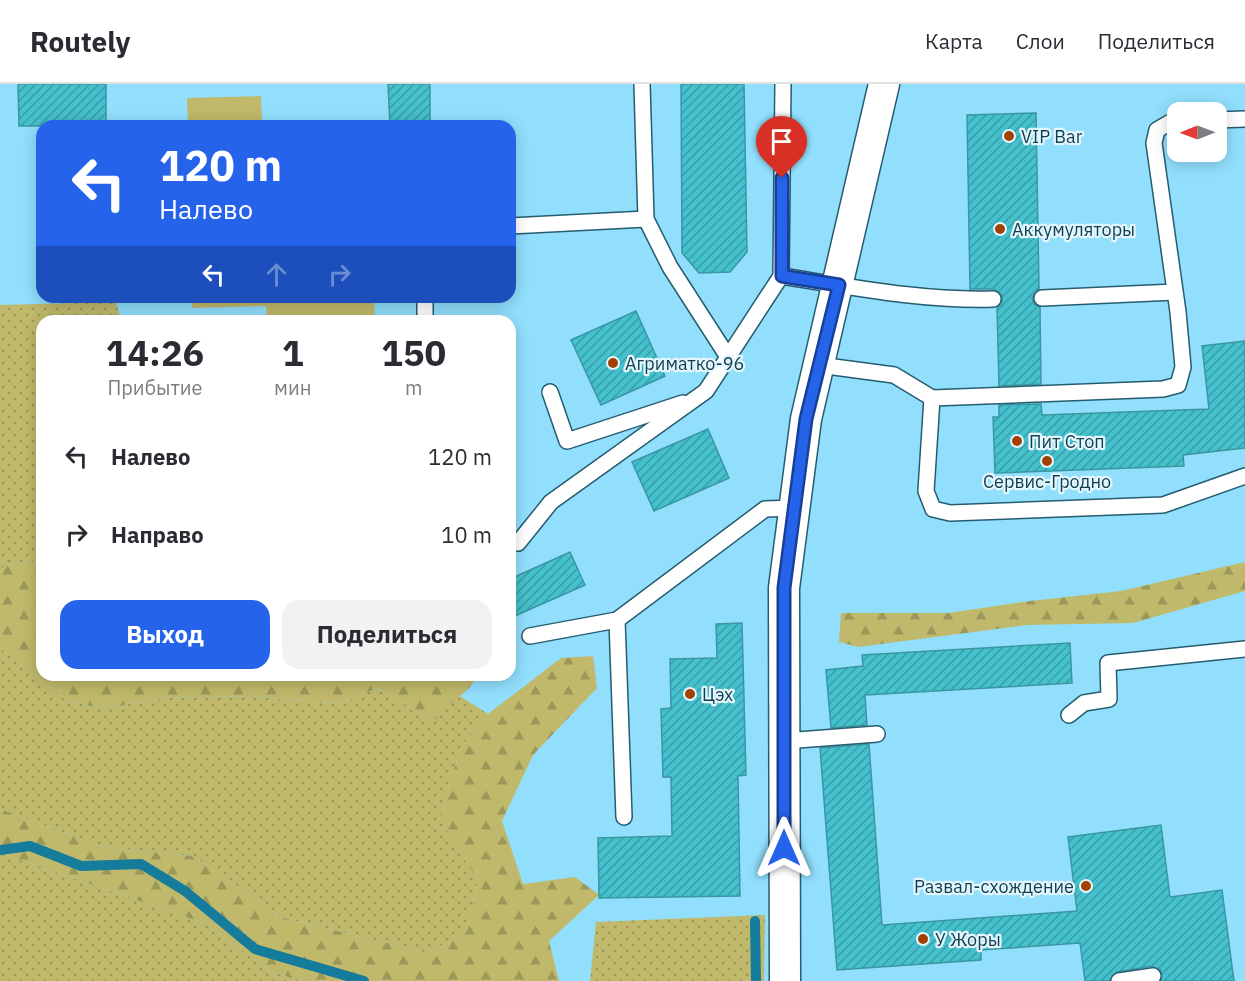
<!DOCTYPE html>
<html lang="ru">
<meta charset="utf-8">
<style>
:root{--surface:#fff;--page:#f2f2f3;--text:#2b2b33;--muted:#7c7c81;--line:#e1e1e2;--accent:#2563eb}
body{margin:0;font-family:"IBM Plex Sans",sans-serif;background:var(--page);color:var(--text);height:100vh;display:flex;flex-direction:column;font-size:22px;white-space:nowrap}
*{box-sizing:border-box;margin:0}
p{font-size:20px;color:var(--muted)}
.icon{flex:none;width:33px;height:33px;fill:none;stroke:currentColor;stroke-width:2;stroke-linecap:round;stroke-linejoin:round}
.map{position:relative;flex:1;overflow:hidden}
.drawer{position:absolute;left:36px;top:231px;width:480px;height:366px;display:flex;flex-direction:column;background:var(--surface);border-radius:18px;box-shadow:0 3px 15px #0003}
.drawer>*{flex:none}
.top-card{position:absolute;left:36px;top:36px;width:480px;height:183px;border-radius:18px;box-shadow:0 3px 15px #0003;background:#2563eb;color:#fff;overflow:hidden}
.needle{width:39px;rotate:269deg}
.tools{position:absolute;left:1167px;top:18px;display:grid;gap:12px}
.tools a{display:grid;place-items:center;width:60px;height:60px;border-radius:12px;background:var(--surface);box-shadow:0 3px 15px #0003;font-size:30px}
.pin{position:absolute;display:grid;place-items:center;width:51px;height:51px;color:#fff;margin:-62px -26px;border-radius:50% 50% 50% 0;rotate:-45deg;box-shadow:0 0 6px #0007}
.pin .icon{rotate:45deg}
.me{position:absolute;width:66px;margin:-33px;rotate:0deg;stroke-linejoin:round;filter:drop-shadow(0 0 4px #0008)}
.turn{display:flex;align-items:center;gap:21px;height:126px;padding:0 24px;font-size:27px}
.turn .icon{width:78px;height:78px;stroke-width:2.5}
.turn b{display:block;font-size:42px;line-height:51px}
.lanes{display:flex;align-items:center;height:57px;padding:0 24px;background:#0003;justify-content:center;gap:30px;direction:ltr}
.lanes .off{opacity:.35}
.eta{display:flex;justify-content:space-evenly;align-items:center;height:102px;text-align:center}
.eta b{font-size:36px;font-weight:800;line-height:42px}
.primary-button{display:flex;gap:12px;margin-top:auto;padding:12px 24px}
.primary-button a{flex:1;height:69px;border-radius:18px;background:var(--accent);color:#fff;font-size:24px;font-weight:800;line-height:69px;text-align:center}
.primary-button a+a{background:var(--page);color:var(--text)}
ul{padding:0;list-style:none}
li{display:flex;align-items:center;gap:18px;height:78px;padding:0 24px}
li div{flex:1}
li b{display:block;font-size:22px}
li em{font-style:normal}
header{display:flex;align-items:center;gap:36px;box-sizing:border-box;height:84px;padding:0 30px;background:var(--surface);border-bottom:2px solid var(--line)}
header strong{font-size:28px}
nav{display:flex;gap:33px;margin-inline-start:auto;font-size:21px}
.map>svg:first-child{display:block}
.grass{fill:url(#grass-dots)}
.forest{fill:url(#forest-firs)}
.pitch{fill:#c0b96b}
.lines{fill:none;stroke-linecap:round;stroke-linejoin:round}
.stream{stroke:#157c9b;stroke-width:10}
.building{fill:url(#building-hatch);stroke:#3a97a0;stroke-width:1.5}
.service-casing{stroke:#255c6f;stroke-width:18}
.minor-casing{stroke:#255c6f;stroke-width:33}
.service{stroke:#fff;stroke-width:15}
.minor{stroke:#fff;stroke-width:30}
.route-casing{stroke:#184099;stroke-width:15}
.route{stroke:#2563eb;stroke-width:10}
.poi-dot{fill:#a34103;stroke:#e4f7fe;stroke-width:2}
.labels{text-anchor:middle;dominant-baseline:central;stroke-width:4.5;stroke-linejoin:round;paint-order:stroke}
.poi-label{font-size:18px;fill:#113e4d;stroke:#e4f7fe;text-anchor:start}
</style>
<header>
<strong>Routely</strong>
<nav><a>Карта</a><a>Слои</a><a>Поделиться</a></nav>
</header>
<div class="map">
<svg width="1245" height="897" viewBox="0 0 1245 897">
<defs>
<pattern id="grass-dots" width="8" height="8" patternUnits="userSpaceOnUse" patternTransform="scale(1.5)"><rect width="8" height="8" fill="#c0b96b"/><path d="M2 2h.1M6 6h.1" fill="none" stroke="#9b985a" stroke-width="1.8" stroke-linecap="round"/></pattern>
<pattern id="forest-firs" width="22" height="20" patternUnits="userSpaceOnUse" patternTransform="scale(1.5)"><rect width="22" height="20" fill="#c0b96b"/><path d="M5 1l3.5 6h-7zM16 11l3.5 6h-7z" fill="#9b985a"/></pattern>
<pattern id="building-hatch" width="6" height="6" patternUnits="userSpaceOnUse" patternTransform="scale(1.5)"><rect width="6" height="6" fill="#45c1cd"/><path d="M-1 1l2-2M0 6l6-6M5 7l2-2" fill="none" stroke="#389ea9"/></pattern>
</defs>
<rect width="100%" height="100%" fill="#91dffd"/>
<g class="grass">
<path d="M116,218L121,236L179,237H42V475L3,483L0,488V221Z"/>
<path d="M0,564L67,617L104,625L161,614L251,612L338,620L377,604L433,637L460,612L488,630L461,663L439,734L478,797L467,847L428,869L284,834L193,772L104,763L0,725Z"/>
<path d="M0,769L204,839L270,887L301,897H0Z"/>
<path d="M765,831L764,897H590L596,838Z"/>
</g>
<g class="forest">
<path d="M42,475V591H479L469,604L433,637L377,604L338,620L251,612L161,614L104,625L67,617L0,564V488L3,483Z"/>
<path d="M1245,478V507L1133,539L1028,541L858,563L839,558L841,529H948L1030,517L1121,507Z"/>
<path d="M593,572L597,604L533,671L502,737L523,800L575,793L599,811L549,857L559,897H301L270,887L204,839L0,769V725L104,763L193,772L284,834L428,869L467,847L478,797L439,734L461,663L488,630L561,574Z"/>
</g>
<g class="pitch">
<path d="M261,12L262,38L370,36V42H188L187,14Z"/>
<path d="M192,213H374L375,237H267L266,222L192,224Z"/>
</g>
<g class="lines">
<g class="stream">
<path d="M0,766L30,762L81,782L141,780L185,807L255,865L364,897"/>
<path d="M755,837L756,897"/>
</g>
</g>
<g class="building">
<path d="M18,0H106V42H19Z"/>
<path d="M388,0H430V42H390Z"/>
<path d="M681,0H744L747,168L730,188L699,189L682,169Z"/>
<path d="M1036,29L1039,205L1032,214L1034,220L1040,223L1041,300L999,302L997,224L1002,219V211L994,205H970L967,31Z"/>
<path d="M636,227L665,292L601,321L571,256Z"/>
<path d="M1245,257V364L1183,371L1184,382L995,389L993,333H999V321L1041,320L1042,331L1209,325L1202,262Z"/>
<path d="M708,345L729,394L654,427L632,378Z"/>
<path d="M570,468L585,501L510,534V495Z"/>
<path d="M742,539L746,691L738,692L740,812L599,814L598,754L672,752L671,693H663L661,625L671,624L670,575L717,574L716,540Z"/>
<path d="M1070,559L1072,599L865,611L867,641L831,644L826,586L863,582L862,571Z"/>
<path d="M869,660L882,841L1077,827L1068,753L1161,741L1170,813L1222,806L1234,897H1161V886L1152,882L1117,888L1109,897H1085L1080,859L981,866V876L837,886L820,664Z"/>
</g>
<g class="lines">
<g class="service-casing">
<g id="service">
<path d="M642,0L646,135L670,183L728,273"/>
<path d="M1216,36L1245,35"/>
<path d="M510,142L646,135"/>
<path d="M781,192L783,0"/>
<path d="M425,213V237"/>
<path d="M1042,214L1175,208"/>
<path d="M819,281L894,291L932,314L1163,305L1178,301L1183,283L1178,228L1154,59L1157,46L1169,39L1178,38"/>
<path d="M550,308L567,357L683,319"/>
<path d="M932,314L926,407L933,425L950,429L1163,421L1245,392"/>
<path d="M510,459H518L551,418L706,307L781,192C852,203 922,217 993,215"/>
<path d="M617,536L624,733"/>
<path d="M530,552L617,536L765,425L796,424"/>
<path d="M1069,631L1084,619L1109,615L1108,579L1245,565"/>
<path d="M784,657L877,650"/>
<path d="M1119,897L1153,892"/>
</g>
</g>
<g class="minor-casing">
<path id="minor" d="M785,897L784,504L806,335L884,0"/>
</g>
<use href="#service" class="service"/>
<use href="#minor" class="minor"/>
</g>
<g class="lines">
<g class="route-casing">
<path id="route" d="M782,94V192L839,201L806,335L784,504V764"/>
</g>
<use href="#route" class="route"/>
</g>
<g class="poi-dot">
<circle cx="1009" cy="52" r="6"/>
<circle cx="1000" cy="145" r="6"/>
<circle cx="613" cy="279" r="6"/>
<circle cx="1017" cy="357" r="6"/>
<circle cx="1047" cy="377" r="6"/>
<circle cx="690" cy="610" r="6"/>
<circle cx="1086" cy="802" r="6"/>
<circle cx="923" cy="855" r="6"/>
</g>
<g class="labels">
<g class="poi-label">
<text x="1021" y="52">VIP Bar</text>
<text x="1012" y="145">Аккумуляторы</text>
<text x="625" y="279">Агриматко-96</text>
<text x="1029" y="357">Пит Стоп</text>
<text x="1047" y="397" text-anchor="middle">Сервис-Гродно</text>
<text x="702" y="610">Цэх</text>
<text x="1074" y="802" text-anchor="end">Развал-схождение</text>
<text x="935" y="855">У Жоры</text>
</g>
</g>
</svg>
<div class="tools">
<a><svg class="needle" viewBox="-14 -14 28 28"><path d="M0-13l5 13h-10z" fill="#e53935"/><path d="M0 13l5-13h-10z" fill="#7c7c81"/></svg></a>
</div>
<div class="pin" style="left:782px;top:94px;background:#d93025"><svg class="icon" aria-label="arrive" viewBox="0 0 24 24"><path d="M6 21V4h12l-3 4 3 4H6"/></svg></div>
<svg class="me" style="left:784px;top:764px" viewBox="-20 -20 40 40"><path d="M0-17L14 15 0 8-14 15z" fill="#2563eb" stroke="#fff" stroke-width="4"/></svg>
<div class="top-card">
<div class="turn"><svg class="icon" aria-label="left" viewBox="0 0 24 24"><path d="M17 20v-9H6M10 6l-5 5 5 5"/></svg><div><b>120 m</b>Налево</div></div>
<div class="lanes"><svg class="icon" aria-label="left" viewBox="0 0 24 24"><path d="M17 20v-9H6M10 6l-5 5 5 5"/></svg><svg class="icon off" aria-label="ahead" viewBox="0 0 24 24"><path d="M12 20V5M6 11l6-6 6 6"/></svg><svg class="icon off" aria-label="right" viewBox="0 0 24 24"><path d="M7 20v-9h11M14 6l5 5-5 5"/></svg></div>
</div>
<section class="drawer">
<div class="eta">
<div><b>14:26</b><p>Прибытие</p></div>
<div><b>1</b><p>мин</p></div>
<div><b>150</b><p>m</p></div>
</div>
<ul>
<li><svg class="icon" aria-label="left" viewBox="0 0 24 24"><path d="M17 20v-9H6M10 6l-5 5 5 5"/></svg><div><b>Налево</b></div><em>120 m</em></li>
<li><svg class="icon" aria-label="right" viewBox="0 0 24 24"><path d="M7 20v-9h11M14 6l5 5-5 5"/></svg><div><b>Направо</b></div><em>10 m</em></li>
</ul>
<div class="primary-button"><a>Выход</a><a>Поделиться</a></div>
</section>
</div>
